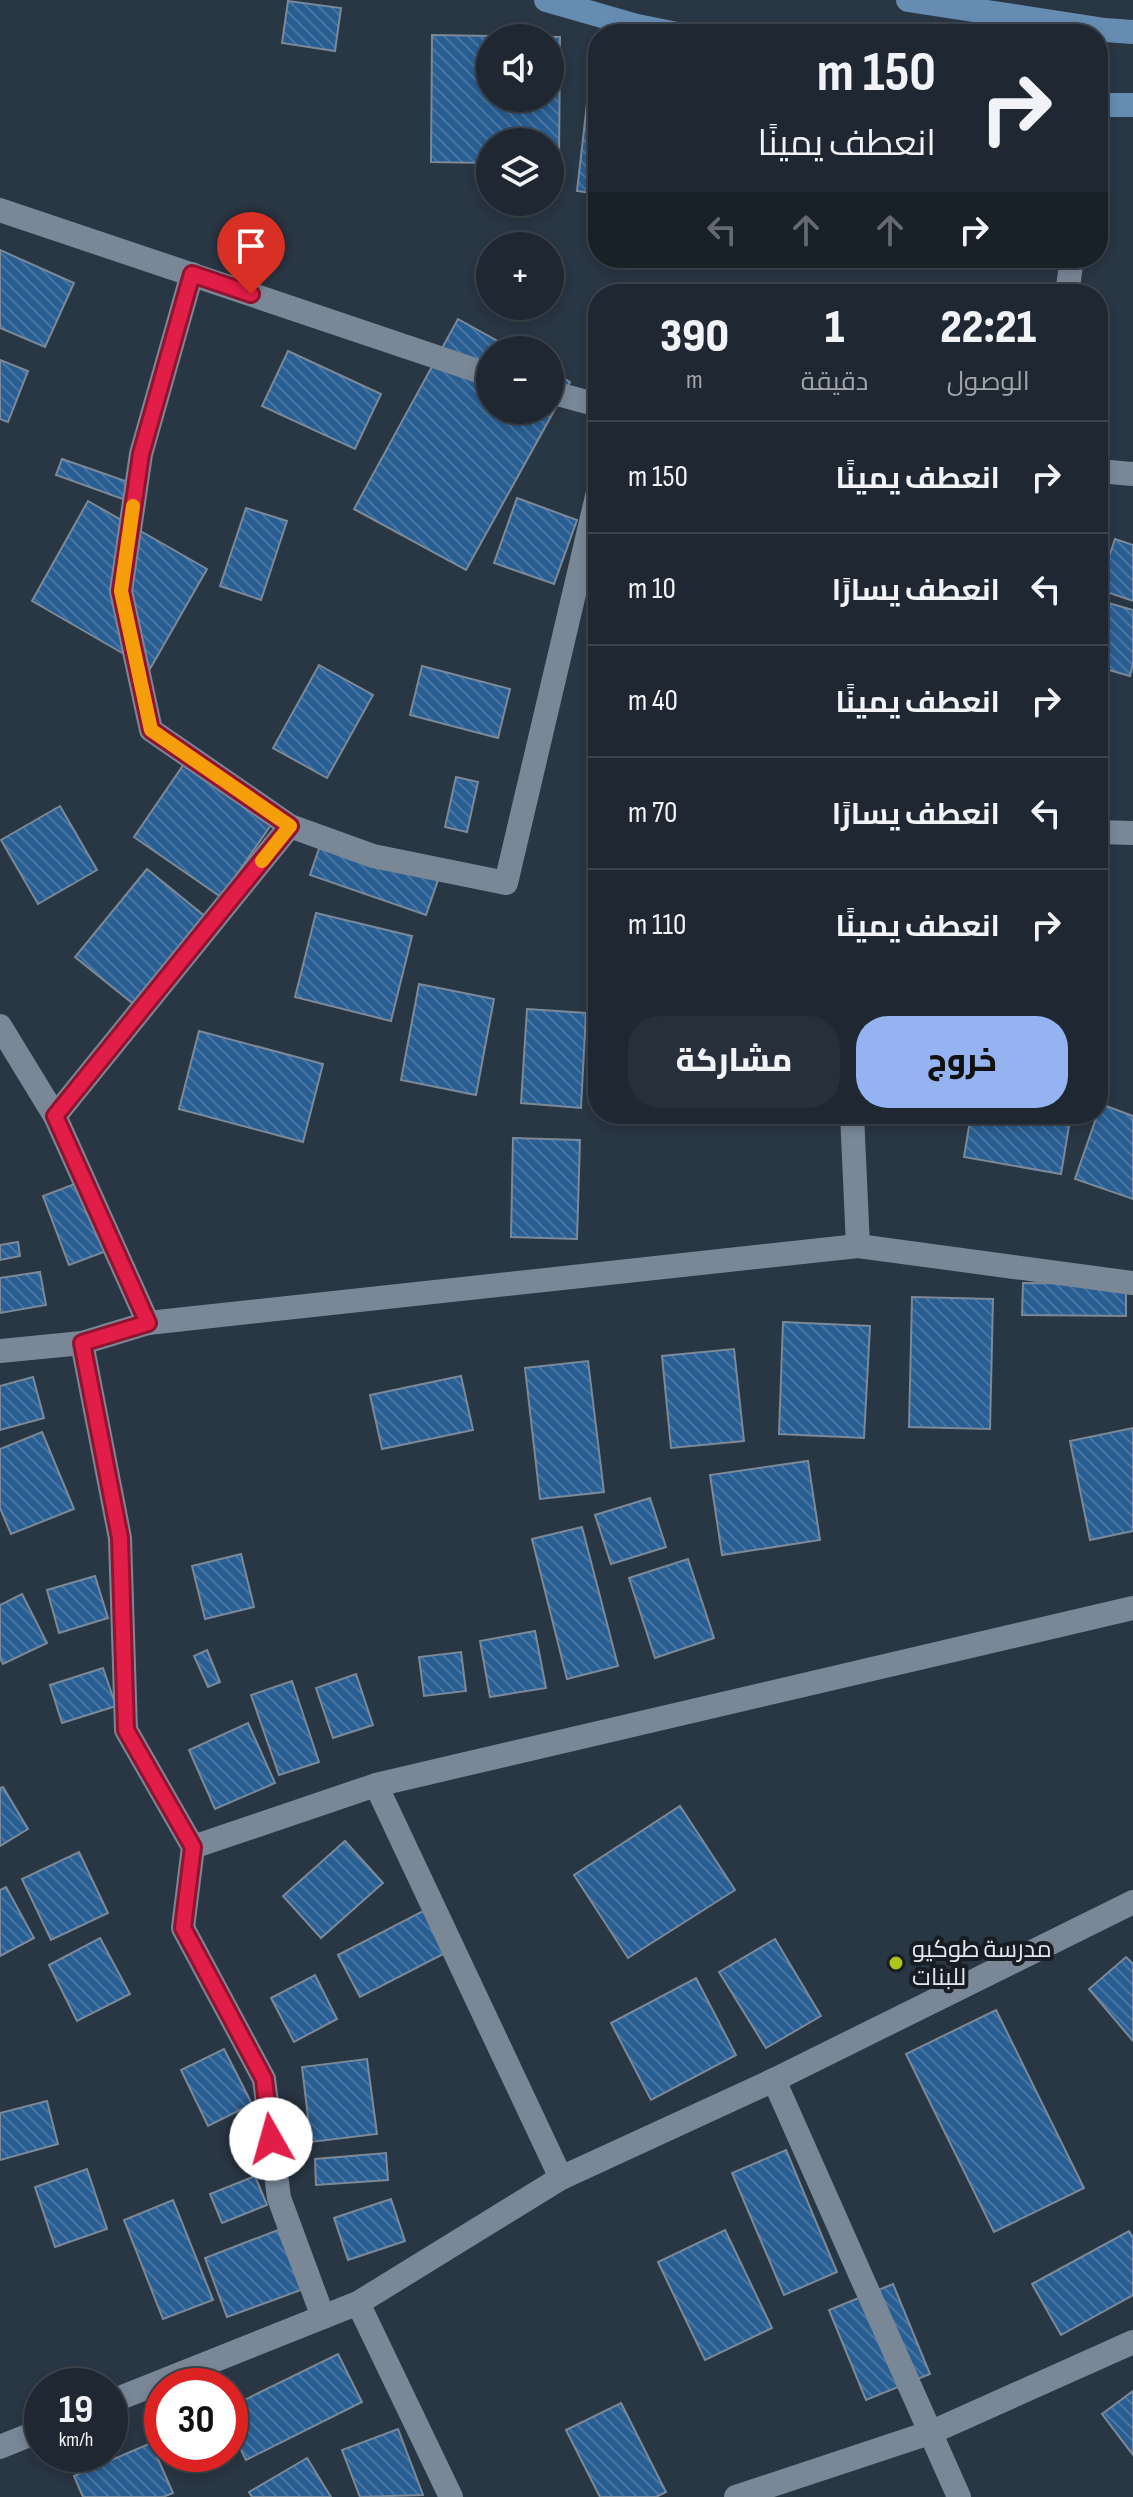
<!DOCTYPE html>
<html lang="ar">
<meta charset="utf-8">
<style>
:root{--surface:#1f2832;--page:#27303a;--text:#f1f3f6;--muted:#a1a6ac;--line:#3c444d;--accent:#95b2f1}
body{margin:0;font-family:"Sofia Sans Condensed",Cairo,sans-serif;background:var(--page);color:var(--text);direction:rtl;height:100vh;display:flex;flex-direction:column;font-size:30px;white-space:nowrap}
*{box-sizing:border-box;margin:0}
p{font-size:26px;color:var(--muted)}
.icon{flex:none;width:44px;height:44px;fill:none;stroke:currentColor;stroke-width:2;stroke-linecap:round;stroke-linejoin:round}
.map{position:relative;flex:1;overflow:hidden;direction:ltr}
.details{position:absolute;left:588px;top:284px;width:520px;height:840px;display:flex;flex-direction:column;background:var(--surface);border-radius:32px;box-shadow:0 4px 12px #0003,0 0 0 2px var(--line);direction:rtl}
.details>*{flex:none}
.top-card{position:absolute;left:588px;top:24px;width:520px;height:244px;border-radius:32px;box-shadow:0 4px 12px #0003,0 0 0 2px var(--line);direction:rtl;background:#1f2832;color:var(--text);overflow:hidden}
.buttons{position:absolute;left:476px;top:24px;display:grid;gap:16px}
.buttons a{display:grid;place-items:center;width:88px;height:88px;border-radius:50%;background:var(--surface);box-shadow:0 4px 12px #0003,0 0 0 2px var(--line);font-size:40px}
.speed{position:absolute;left:24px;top:2368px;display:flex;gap:16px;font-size:40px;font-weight:700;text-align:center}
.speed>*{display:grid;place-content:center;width:104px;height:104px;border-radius:50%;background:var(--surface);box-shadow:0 4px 12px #0003,0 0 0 2px var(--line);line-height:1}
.speed small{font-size:20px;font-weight:400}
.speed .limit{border:12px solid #d22;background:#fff;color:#111}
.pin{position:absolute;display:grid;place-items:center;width:68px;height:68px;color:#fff;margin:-82px -34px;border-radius:50% 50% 50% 0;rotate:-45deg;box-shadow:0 0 8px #0007}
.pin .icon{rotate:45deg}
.me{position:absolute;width:88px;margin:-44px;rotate:353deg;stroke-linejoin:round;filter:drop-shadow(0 0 6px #0008)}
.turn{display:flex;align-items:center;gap:28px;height:168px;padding:0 40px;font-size:36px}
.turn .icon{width:104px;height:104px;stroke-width:2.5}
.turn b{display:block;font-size:56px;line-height:68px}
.lanes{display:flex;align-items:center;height:76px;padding:0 40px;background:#0003;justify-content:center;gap:40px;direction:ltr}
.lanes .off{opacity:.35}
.eta{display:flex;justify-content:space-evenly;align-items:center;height:136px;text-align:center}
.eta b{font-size:48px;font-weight:800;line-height:56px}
.action{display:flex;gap:16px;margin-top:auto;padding:16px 40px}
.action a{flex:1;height:92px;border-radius:32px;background:var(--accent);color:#111;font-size:32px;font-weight:800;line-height:92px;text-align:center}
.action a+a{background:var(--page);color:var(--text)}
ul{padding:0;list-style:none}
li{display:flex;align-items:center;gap:24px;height:112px;padding:0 40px;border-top:2px solid var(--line)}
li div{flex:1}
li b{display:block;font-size:30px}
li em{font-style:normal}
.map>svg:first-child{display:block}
.building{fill:url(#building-back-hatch);stroke:#7b8999;stroke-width:2;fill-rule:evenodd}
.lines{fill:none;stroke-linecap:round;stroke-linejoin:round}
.minor{stroke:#798797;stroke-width:24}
.secondary{stroke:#668cb2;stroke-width:24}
.route-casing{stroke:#92132f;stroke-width:20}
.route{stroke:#e11d48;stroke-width:14}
.slow{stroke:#f59e0b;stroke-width:14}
.poi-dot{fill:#aac718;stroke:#171d23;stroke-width:3}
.labels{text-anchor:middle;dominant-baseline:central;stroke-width:8;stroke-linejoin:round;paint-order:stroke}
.poi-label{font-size:24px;fill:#dfe7f0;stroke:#171d23;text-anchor:start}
</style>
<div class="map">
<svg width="1133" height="2497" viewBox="0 0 1133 2497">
<defs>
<pattern id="building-back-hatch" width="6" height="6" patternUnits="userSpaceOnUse" patternTransform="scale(2)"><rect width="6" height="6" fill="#295e93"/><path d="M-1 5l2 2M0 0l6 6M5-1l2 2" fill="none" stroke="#4875a2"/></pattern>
</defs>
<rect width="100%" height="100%" fill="#293643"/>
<g class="building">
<path d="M288,1L341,8L335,51L282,43Z"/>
<path d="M432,35L560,37L559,164H550V142H490V163L431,162ZM490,38H550V98H490Z"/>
<path d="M593,51L598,52V194L577,191Z"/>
<path d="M0,250L74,283L45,347L0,328Z"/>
<path d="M458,319L514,350H490V410H550V370L570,382L466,570L354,509Z"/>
<path d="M288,351L381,394L355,449L262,406Z"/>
<path d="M0,360L28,371L8,422L0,419Z"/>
<path d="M62,459L137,485L131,502L56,475Z"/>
<path d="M517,498L577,520L554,584L494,563Z"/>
<path d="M88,501L207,569L150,669L32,601Z"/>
<path d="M246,508L287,521L261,600L220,586Z"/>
<path d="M1115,539L1133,545V601L1098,589Z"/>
<path d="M1098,600L1133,610V664L1130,676L1098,667Z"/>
<path d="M319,665L373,695L327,778L273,748Z"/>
<path d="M422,666L510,689L498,738L410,715Z"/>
<path d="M184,764L271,825L221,897L134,837Z"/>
<path d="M456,777L478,782L467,832L445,827Z"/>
<path d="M60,806L97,870L38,904L1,840Z"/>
<path d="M323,837L439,877L426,915L310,875Z"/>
<path d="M147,869L218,927L146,1014L75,957Z"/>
<path d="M316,913L412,936L391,1021L295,997Z"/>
<path d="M419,984L494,999L476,1095L401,1080Z"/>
<path d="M527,1009L586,1013L581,1108L521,1103Z"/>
<path d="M199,1031L323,1064L303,1142L179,1109Z"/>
<path d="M1101,1104L1133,1116V1199L1075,1179Z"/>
<path d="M971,1114H1071L1061,1174L964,1157Z"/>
<path d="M513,1138L580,1140L577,1239L511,1237Z"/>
<path d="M85,1180L112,1249L69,1265L43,1196Z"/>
<path d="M18,1242L20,1256L0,1260V1245Z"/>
<path d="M40,1272L46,1305L0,1313V1278Z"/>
<path d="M1023,1283L1126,1284V1316L1022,1315Z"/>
<path d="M912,1297L993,1299L990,1429L909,1427Z"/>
<path d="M783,1322L870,1326L864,1438L779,1434Z"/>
<path d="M734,1349L744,1441L671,1448L662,1356Z"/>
<path d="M588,1361L604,1492L540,1499L525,1368Z"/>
<path d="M461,1376L473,1430L382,1449L370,1395Z"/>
<path d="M33,1377L44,1418L0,1430V1386Z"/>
<path d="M1133,1428V1531L1090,1540L1070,1441Z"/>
<path d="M42,1432L74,1509L11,1534L0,1508V1449Z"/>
<path d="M808,1461L820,1540L722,1555L710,1475Z"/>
<path d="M650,1498L666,1547L611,1564L595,1515Z"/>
<path d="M582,1527L618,1666L567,1679L532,1539Z"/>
<path d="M241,1554L254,1607L205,1619L192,1566Z"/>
<path d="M688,1559L714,1638L655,1658L629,1578Z"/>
<path d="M95,1576L108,1618L59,1633L47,1590Z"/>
<path d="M22,1594L47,1643L3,1664L0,1658V1605Z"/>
<path d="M535,1631L546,1688L490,1697L480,1641Z"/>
<path d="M207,1650L220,1682L208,1687L194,1656Z"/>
<path d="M461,1652L466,1691L424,1696L419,1657Z"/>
<path d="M103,1668L116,1706L62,1723L50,1685Z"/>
<path d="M356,1674L373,1725L333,1738L316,1688Z"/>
<path d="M292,1681L319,1762L279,1775L251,1695Z"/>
<path d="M248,1723L275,1783L215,1809L189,1750Z"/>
<path d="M3,1787L28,1829L0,1846V1788Z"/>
<path d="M680,1806L735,1890L628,1958L574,1875Z"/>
<path d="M345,1841L383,1883L321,1938L283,1896Z"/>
<path d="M79,1852L108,1913L51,1940L22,1879Z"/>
<path d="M6,1887L34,1938L0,1956V1890Z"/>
<path d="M429,1908L451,1950L360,1997L338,1955Z"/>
<path d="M100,1938L130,1994L77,2021L49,1965Z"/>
<path d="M775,1939L821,2016L766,2048L719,1972Z"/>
<path d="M1126,1957L1133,1964V2041L1089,1989Z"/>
<path d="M315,1975L337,2019L294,2042L271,1998Z"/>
<path d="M696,1978L736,2055L651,2100L611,2023Z"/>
<path d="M996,2010L1084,2188L994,2232L906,2054Z"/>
<path d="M224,2049L252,2104L208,2126L181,2070Z"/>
<path d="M367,2059L377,2134L311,2142L302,2067Z"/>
<path d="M47,2101L58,2144L0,2160V2113Z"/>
<path d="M786,2150L837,2272L784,2295L732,2173Z"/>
<path d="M386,2153L388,2180L316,2185L315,2159Z"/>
<path d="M87,2169L107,2229L55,2247L35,2187Z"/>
<path d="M255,2176L267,2205L222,2223L210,2194Z"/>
<path d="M391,2199L405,2241L348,2260L334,2218Z"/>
<path d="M173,2200L213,2300L163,2319L124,2220Z"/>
<path d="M278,2230L301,2290L227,2317L205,2258Z"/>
<path d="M725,2230L772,2328L705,2360L658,2262Z"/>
<path d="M1129,2231L1133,2238V2295L1061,2335L1032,2284Z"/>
<path d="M893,2284L930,2374L866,2400L829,2310Z"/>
<path d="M338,2354L362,2402L246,2460L230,2429V2407Z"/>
<path d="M1133,2391V2455L1102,2414Z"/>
<path d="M621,2403L666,2492L656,2497H600L566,2430Z"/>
<path d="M398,2429L423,2495L360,2497L342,2450Z"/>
<path d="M151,2443L173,2493L163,2497H83L74,2476Z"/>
<path d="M307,2458L331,2497H252L249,2492Z"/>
</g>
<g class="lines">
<g class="minor">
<path d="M0,210L490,375"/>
<path d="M192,274L141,454L121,591L151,730L290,826L373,856L506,883L598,492"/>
<path d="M1067,294L1072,258"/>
<path d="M550,392L598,405"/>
<path d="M1098,471L1133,474"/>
<path d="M1098,832L1133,833"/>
<path d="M0,1026L55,1116L148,1323"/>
<path d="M852,1114L858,1246"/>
<path d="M55,1116L290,826"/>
<path d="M82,1343L120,1538L126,1730L193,1847L183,1928L264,2079L279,2198L323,2317"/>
<path d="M0,1351L82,1343L148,1323L858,1246L1133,1283"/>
<path d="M376,1785L561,2178"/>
<path d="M193,1847L376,1785L1133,1608"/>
<path d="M774,2080L959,2497"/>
<path d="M358,2303L451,2497"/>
<path d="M110,2402L358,2303L561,2178L774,2080L1133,1902"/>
<path d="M0,2447L42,2430"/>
<path d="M736,2497L932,2432L1133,2342"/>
</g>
<g class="secondary">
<path d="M546,0L637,26L677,34"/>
<path d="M908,0L1105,30L1133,32"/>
<path d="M1098,105H1133"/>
</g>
</g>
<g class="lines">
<g class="route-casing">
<path id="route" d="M251,294L192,274L141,454L121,591L151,730L290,826L55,1116L148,1323L82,1343L120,1538L126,1730L193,1847L183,1928L264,2079L271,2139"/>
</g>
<use href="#route" class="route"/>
<path class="slow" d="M133,506L121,591L151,730L290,826L262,861"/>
</g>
<circle class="poi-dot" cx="896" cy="1963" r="8"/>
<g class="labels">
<g class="poi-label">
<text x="912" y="1949">مدرسة طوكيو<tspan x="912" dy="28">للبنات</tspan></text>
</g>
</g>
</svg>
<div class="buttons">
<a><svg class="icon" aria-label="sound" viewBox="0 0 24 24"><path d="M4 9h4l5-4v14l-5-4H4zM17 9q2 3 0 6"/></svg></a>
<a><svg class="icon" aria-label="layers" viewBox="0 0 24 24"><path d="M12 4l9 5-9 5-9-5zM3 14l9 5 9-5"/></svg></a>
<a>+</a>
<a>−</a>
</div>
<div class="speed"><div>19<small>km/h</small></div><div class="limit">30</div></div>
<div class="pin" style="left:251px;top:294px;background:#d93025"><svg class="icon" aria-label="arrive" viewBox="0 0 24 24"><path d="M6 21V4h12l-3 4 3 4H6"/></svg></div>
<svg class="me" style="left:271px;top:2139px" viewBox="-20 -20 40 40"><circle r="19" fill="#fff"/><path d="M0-13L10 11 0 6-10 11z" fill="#e11d48"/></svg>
<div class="top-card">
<div class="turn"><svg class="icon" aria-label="right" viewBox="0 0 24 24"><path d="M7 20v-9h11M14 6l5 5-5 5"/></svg><div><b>150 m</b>انعطف يمينًا</div></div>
<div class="lanes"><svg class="icon off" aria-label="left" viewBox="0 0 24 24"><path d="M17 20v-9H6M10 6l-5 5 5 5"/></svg><svg class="icon off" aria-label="ahead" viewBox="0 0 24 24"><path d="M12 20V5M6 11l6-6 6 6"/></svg><svg class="icon off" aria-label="ahead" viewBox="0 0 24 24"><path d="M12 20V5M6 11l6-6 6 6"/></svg><svg class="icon" aria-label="right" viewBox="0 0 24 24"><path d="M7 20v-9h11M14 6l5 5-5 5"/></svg></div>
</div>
<section class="details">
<div class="eta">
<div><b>22:21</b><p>الوصول</p></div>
<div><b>1</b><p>دقيقة</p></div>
<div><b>390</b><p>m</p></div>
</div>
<ul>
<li><svg class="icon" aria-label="right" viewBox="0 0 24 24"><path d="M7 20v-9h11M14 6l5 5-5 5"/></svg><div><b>انعطف يمينًا</b></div><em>150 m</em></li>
<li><svg class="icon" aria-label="left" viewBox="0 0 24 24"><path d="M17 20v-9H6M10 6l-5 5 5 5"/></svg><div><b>انعطف يسارًا</b></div><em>10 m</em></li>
<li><svg class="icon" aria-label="right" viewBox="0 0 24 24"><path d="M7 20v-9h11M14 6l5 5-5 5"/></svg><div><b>انعطف يمينًا</b></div><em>40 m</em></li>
<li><svg class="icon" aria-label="left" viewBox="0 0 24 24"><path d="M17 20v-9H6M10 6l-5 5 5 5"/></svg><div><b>انعطف يسارًا</b></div><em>70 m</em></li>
<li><svg class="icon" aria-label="right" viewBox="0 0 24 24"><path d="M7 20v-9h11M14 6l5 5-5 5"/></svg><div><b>انعطف يمينًا</b></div><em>110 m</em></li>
</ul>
<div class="action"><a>خروج</a><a>مشاركة</a></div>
</section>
</div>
